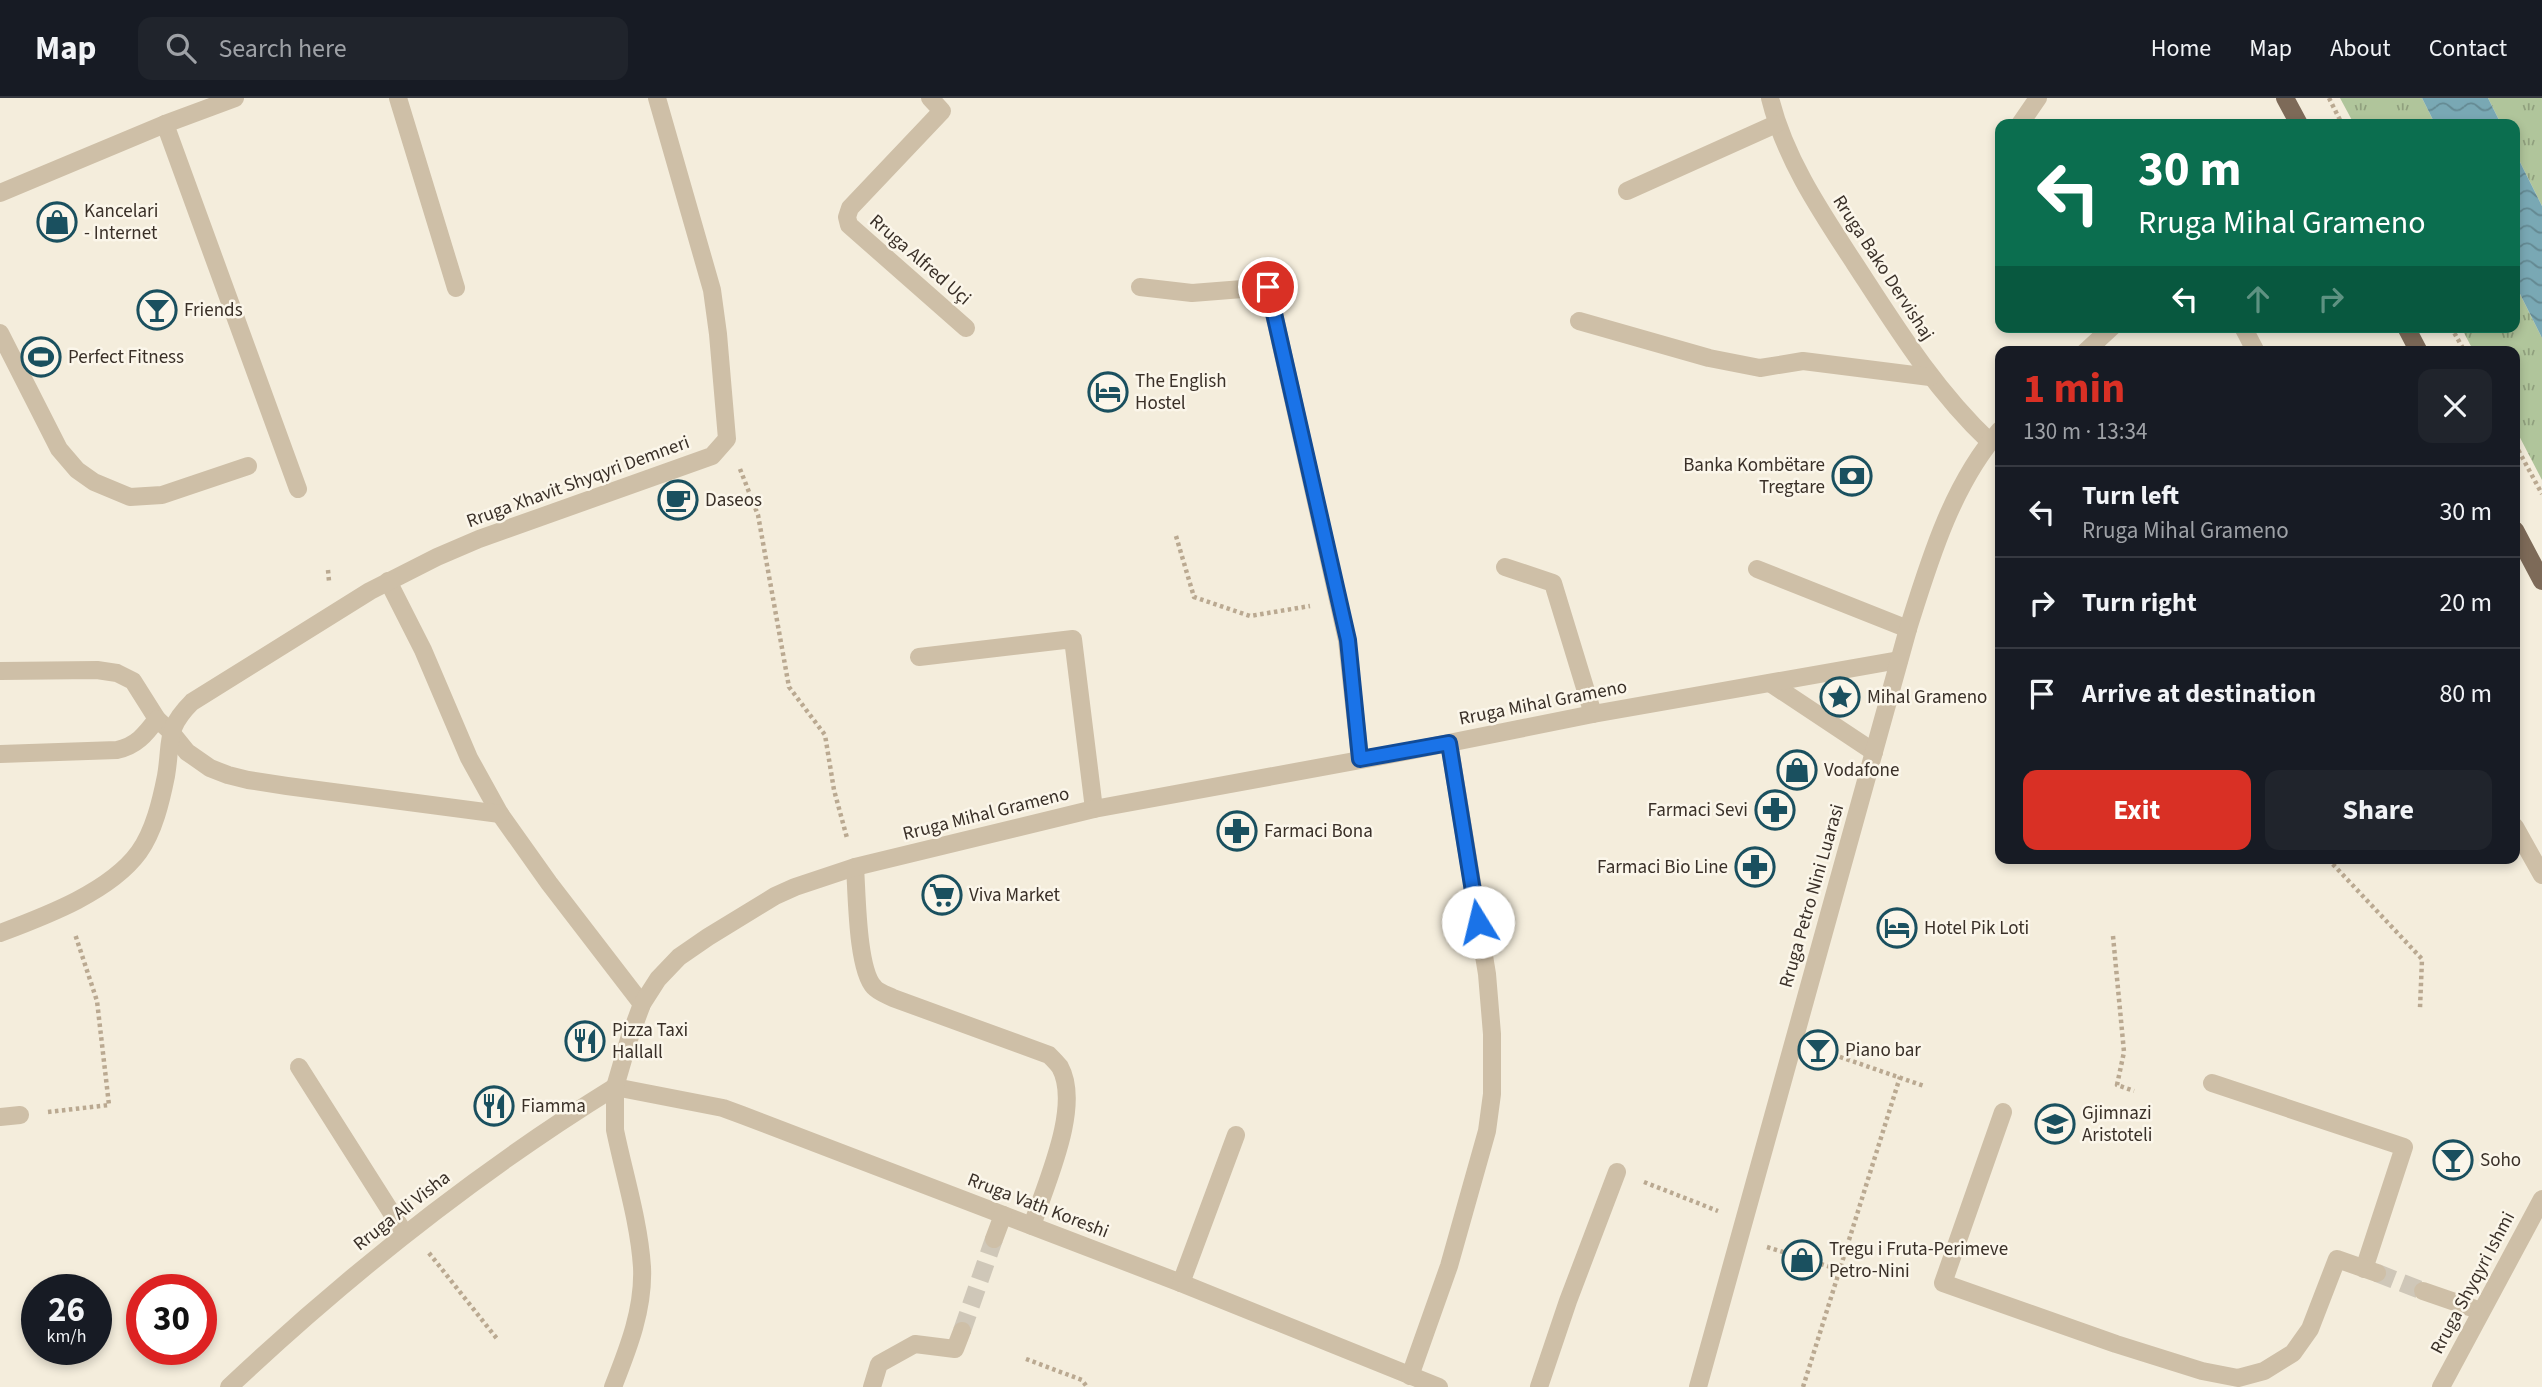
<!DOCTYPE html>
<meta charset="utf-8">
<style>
:root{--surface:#171b24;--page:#20242c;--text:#f1f3f6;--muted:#9ea1a6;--line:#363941;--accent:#d93025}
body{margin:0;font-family:"Source Sans 3",sans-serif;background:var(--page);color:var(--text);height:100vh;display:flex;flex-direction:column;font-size:26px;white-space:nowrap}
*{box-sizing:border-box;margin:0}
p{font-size:23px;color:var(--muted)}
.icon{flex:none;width:38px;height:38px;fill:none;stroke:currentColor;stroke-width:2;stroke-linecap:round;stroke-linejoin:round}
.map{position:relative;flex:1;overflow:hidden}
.drawer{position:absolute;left:1995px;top:248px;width:525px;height:518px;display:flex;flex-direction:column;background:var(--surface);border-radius:14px;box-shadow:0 4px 10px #0003}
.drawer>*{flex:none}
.hud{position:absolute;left:1995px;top:21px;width:525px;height:214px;border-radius:14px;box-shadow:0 4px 10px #0003;background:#0b6e4f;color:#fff;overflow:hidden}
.speed{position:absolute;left:21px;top:1176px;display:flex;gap:14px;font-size:35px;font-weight:700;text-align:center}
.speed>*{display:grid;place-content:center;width:91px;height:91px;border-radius:50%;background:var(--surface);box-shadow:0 4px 10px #0003;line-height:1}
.speed small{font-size:18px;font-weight:400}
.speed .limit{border:10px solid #d22;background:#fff;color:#111}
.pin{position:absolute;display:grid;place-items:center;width:60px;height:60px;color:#fff;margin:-30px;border:4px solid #fff;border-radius:50%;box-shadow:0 2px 7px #0007}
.me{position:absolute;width:77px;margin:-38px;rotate:351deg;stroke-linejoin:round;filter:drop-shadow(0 0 5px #0008)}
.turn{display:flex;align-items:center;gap:24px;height:147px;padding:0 28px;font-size:32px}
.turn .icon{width:91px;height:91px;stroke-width:2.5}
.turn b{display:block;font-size:49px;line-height:60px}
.lanes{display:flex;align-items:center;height:66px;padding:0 28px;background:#0003;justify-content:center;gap:35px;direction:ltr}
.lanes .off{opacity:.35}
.round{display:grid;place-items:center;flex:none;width:74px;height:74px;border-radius:14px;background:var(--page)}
.head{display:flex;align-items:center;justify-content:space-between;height:119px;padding:0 28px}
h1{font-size:42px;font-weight:700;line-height:52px;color:var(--accent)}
.cta{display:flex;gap:14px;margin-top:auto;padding:14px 28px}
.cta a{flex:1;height:80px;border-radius:14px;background:var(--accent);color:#fff;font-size:28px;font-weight:700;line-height:80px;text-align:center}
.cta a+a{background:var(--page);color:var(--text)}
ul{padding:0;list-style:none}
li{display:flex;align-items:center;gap:21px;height:91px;padding:0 28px;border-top:2px solid var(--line)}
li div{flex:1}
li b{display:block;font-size:26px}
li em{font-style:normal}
header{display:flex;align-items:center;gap:42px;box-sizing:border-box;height:98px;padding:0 35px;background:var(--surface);border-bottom:2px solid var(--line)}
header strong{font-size:33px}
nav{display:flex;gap:38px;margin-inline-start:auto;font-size:24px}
.search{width:490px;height:63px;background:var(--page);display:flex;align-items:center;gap:18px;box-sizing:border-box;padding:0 24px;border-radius:14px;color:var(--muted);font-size:26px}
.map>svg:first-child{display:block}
.park{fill:url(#park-tufts)}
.water{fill:url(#water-waves)}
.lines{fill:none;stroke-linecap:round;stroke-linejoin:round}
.minor-tunnel{stroke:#cfc7b8;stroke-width:18;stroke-dasharray:18 9;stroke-linecap:butt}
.path{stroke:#baa991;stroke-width:4.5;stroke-dasharray:3.5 3.5;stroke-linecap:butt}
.minor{stroke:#cebfa7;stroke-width:18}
.major{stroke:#7d6a58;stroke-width:18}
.route-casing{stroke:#114b97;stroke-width:18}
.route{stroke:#1a73e8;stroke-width:12}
.labels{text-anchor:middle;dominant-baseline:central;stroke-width:5;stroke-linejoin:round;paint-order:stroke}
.poi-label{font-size:19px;fill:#3a3028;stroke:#fbf6ea;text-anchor:start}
.street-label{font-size:19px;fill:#3a3028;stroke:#fbf6ea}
</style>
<header>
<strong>Map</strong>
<div class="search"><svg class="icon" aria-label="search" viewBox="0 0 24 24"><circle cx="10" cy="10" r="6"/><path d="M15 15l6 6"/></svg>Search here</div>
<nav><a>Home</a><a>Map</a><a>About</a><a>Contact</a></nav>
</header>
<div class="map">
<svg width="2542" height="1289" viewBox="0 0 2542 1289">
<defs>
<pattern id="park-tufts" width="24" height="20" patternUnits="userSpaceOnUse" patternTransform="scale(1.75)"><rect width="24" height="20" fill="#b0c59b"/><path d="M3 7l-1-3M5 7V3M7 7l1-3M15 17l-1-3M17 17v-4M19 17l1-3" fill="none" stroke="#90a07e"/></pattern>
<pattern id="water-waves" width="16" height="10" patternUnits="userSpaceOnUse" patternTransform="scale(1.75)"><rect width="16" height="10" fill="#79a8b4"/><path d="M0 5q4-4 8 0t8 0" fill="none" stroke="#648992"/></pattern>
</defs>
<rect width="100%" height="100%" fill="#f4eddc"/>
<g class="park">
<path d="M2340,0H2422L2435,26H2354Z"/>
<path d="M2488,0H2542V108L2515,54V26H2501Z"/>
<path d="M2515,186L2542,240V382L2515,330V254H2474L2461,229H2515Z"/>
</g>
<g class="water">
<path d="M2422,0H2488L2501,26H2435Z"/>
<path d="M2515,54L2542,108V240L2515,186Z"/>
</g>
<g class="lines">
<g class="minor-tunnel">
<path d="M2377,1175L2423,1193"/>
<path d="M962,1233L994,1141"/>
</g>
<g class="path">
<path d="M2329,0L2342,26"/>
<path d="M2451,229L2465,254"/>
<path d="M2515,346L2542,396"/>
<path d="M740,371L758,417L789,589L825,637L834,692L847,740"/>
<path d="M1176,438L1194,499L1250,518L1310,508"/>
<path d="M328,472L329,483"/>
<path d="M2328,761L2422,861L2420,910"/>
<path d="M2113,838L2124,954L2117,987L2134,993"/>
<path d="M1820,952L1924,988"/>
<path d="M48,1014L109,1007L97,903L75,836"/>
<path d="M1644,1084L1718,1113"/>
<path d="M1767,1149L1840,1172"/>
<path d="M429,1155L498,1242"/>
<path d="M1026,1261L1082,1282L1087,1289"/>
<path d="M1803,1289L1900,979"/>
</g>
<g class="minor">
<path d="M398,0L456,190"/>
<path d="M930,0L942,13L850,110L847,119L849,127L966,230"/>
<path d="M1770,0C1785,61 1821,114 1855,166C1896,229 1934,291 1990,344"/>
<path d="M165,26L298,391"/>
<path d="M2020,26L2038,0"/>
<path d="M1627,93L1776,26"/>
<path d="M0,95L165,26L235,0"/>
<path d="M1140,189L1192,195L1268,189L1347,542L1360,661"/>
<path d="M1579,223L1709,260L1760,270L1803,263L1930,279"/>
<path d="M2243,229L2256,254"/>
<path d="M0,235L59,351L77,372L94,384L130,399L162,397L248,368"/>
<path d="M2085,254L2112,229"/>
<path d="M1505,469L1553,485L1593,616"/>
<path d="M1757,471L1908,531"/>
<path d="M388,483L423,552L469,660L500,716L549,785L642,906"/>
<path d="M919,559L1073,541L1094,711"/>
<path d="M0,573L97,572L117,575L133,583L157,621L170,633L187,654L210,670L228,677L248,682L287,688L500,716"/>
<path d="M1770,585L1874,654"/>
<path d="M0,656L117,652C136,648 145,637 157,621"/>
<path d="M2515,729L2542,777"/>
<path d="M855,769C857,796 857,871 874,889C878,894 887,897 893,900L1049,957C1052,960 1057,965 1060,969C1082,1009 1045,1087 1032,1128"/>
<path d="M0,835C45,818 110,794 139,754C154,733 161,703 166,678C172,643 164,632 192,604L370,493L437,459L479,441L712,358L727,341L718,236L712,192L657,0"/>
<path d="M299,969L405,1136"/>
<path d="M2212,985L2404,1049L2364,1171"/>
<path d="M615,989L723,1010L742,1017L1181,1185L1439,1289"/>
<path d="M2003,1014L1943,1185L2116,1246L2202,1273L2238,1280L2264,1273L2293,1255L2310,1231L2337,1161L2377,1175"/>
<path d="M0,1019L20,1017"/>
<path d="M994,1141L1003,1117"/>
<path d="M1181,1185L1236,1037"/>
<path d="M2423,1193L2481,1213"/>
<path d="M1410,1278L1449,1168L1487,1033L1492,996V936L1487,876L1449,645"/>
<path d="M229,1289C348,1177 476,1075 615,989"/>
<path d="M613,1289C628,1251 644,1211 642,1169C639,1123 624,1076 615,1032V989L629,941L642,906L658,881L679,859L708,839L775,798L795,789L855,769L1094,711L1409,653L1593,616L1899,562"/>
<path d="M872,1289L879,1266L915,1246L955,1251L962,1233"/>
<path d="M1539,1289L1568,1203L1617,1074"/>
<path d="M1698,1289L1908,531C1929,464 1952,386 2000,332"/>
<path d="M2441,1289L2542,1101"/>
</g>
<g class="major">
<path d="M2285,0L2299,26"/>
<path d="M2406,229L2419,254"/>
<path d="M2515,432L2542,483"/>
</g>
</g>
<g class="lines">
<g class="route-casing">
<path id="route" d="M1268,189L1348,542L1360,661L1449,645L1478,824"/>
</g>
<use href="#route" class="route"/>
</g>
<defs>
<g id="shop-ring" transform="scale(2.0125)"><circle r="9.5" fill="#fbf6ea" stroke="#1a505f" stroke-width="1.5"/><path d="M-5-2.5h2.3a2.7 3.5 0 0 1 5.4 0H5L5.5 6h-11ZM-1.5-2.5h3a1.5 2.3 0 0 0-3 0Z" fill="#1a505f"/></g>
<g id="bar-ring" transform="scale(2.0125)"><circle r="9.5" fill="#fbf6ea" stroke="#1a505f" stroke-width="1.5"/><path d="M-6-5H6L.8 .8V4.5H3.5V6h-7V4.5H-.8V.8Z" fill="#1a505f"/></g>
<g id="stadium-ring" transform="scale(2.0125)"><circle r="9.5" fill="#fbf6ea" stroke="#1a505f" stroke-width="1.5"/><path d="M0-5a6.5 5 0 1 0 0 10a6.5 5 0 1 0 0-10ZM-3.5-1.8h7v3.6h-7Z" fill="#1a505f"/></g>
<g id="hotel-ring" transform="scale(2.0125)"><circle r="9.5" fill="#fbf6ea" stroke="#1a505f" stroke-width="1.5"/><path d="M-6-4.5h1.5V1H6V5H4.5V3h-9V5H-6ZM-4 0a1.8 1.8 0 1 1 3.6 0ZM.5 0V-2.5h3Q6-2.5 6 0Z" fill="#1a505f"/></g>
<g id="bank-ring" transform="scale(2.0125)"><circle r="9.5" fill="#fbf6ea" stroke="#1a505f" stroke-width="1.5"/><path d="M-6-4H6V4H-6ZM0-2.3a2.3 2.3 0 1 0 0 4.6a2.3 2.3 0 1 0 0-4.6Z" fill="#1a505f"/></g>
<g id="cafe-ring" transform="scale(2.0125)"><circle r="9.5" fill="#fbf6ea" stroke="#1a505f" stroke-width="1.5"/><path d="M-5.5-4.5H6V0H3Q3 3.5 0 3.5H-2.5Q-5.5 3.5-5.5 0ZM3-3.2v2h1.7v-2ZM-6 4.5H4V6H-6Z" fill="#1a505f"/></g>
<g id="sight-ring" transform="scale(2.0125)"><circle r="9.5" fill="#fbf6ea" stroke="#1a505f" stroke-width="1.5"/><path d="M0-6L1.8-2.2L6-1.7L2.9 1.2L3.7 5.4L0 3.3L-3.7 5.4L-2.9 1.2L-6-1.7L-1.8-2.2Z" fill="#1a505f"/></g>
<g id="pharmacy-ring" transform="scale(2.0125)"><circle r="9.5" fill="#fbf6ea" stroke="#1a505f" stroke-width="1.5"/><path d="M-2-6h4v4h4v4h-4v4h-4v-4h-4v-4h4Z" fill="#1a505f"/></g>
<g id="supermarket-ring" transform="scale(2.0125)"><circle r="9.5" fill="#fbf6ea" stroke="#1a505f" stroke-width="1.5"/><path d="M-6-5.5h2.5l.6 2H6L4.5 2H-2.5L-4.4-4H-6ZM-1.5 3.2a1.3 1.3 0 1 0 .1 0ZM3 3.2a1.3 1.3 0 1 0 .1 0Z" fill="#1a505f"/></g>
<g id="restaurant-ring" transform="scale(2.0125)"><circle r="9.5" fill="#fbf6ea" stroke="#1a505f" stroke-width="1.5"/><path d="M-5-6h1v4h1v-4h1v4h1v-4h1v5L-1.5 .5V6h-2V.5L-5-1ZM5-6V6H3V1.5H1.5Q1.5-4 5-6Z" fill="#1a505f"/></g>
<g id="school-ring" transform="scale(2.0125)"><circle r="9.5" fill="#fbf6ea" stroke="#1a505f" stroke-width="1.5"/><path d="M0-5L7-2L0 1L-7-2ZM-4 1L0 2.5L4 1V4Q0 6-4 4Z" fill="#1a505f"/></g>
</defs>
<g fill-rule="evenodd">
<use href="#shop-ring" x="57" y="124"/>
<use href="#bar-ring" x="157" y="212"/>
<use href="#stadium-ring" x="41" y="259"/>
<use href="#hotel-ring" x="1108" y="294"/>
<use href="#bank-ring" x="1852" y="378"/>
<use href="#cafe-ring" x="678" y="402"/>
<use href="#sight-ring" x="1840" y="599"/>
<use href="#shop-ring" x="1797" y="672"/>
<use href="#pharmacy-ring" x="1775" y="712"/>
<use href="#pharmacy-ring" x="1237" y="733"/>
<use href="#pharmacy-ring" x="1755" y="769"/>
<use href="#supermarket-ring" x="942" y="797"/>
<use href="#hotel-ring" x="1897" y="830"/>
<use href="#restaurant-ring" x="585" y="943"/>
<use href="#bar-ring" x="1818" y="952"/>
<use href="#restaurant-ring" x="494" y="1008"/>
<use href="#school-ring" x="2055" y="1026"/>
<use href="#bar-ring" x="2453" y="1062"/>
<use href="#shop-ring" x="1802" y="1162"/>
</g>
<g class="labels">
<g class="poi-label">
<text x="84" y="113">Kancelari<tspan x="84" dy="22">- Internet</tspan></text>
<text x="184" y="212">Friends</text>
<text x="68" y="259">Perfect Fitness</text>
<text x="1135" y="283">The English<tspan x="1135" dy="22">Hostel</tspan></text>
<text x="1825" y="367" text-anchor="end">Banka Kombëtare<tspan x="1825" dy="22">Tregtare</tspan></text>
<text x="705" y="402">Daseos</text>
<text x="1867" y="599">Mihal Grameno</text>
<text x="1824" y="672">Vodafone</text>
<text x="1748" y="712" text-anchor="end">Farmaci Sevi</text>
<text x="1264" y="733">Farmaci Bona</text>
<text x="1728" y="769" text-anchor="end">Farmaci Bio Line</text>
<text x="969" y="797">Viva Market</text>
<text x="1924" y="830">Hotel Pik Loti</text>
<text x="612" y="932">Pizza Taxi<tspan x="612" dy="22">Hallall</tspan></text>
<text x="1845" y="952">Piano bar</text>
<text x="521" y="1008">Fiamma</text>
<text x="2082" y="1015">Gjimnazi<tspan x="2082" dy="22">Aristoteli</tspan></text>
<text x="2480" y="1062">Soho</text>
<text x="1829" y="1151">Tregu i Fruta-Perimeve<tspan x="1829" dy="22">Petro-Nini</tspan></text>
</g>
<g class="street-label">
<text transform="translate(920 162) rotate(41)">Rruga Alfred Uçi</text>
<text transform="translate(1883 170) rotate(57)">Rruga Bako Dervishaj</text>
<text transform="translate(578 384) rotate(-20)">Rruga Xhavit Shyqyri Demneri</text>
<text transform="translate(1543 605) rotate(-11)">Rruga Mihal Grameno</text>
<text transform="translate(986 716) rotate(-14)">Rruga Mihal Grameno</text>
<text transform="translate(1812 798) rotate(-74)">Rruga Petro Nini Luarasi</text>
<text transform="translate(1038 1108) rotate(21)">Rruga Vath Koreshi</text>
<text transform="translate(402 1113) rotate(-38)">Rruga Ali Visha</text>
<text transform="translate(2473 1185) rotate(-62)">Rruga Shyqyri Ishmi</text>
</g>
</g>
</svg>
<div class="speed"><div>26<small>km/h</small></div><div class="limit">30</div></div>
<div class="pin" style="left:1268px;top:189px;background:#d93025"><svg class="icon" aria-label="arrive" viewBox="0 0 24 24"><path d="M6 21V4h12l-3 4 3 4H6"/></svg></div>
<svg class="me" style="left:1478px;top:824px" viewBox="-20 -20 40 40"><circle r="19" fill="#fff"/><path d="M0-13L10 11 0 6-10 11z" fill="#1a73e8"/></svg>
<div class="hud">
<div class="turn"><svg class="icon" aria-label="left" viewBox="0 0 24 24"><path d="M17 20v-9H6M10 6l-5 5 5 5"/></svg><div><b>30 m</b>Rruga Mihal Grameno</div></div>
<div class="lanes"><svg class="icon" aria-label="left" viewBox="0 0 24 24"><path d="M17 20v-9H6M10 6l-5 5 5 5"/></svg><svg class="icon off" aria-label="ahead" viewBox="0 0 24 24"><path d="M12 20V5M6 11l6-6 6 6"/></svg><svg class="icon off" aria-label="right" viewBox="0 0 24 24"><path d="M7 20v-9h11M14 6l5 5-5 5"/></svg></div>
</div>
<section class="drawer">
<div class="head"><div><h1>1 min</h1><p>130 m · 13:34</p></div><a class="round"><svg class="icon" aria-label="close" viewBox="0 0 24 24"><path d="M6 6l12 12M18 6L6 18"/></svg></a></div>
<ul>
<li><svg class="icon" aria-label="left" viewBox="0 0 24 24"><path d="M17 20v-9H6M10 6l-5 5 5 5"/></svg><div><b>Turn left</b><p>Rruga Mihal Grameno</p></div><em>30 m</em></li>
<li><svg class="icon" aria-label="right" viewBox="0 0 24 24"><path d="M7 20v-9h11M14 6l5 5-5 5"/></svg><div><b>Turn right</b></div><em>20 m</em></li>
<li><svg class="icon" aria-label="arrive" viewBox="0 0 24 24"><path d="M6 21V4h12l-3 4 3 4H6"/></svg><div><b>Arrive at destination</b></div><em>80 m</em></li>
</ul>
<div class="cta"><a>Exit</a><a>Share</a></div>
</section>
</div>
